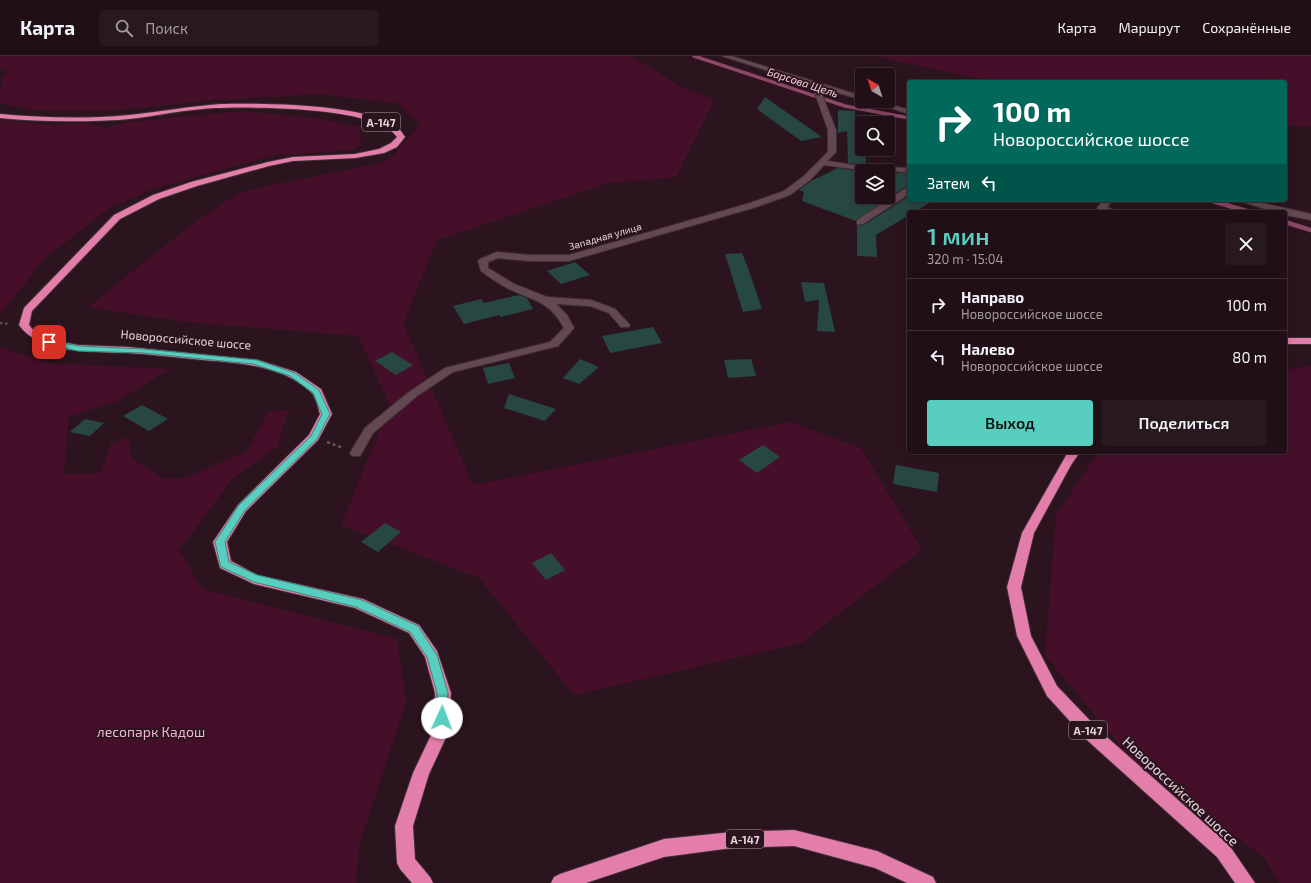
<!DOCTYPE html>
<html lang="ru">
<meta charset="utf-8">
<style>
:root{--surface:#200f16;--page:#28181f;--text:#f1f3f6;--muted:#a29ca1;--line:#3d2f35;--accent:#58cebf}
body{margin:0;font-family:"Exo 2",sans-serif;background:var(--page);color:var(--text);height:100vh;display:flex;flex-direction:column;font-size:15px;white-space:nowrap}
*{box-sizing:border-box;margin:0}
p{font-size:13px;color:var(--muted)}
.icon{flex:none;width:22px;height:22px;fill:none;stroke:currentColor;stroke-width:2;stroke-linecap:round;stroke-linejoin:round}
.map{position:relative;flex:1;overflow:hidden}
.details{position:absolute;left:907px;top:154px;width:380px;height:244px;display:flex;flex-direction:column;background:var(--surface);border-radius:4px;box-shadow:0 2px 10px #0003,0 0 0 1px var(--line)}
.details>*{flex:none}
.guide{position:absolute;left:907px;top:24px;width:380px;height:122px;border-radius:4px;box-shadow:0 2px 10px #0003,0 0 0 1px var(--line);background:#00695c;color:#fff;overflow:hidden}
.needle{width:26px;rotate:321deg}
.fabs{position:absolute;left:855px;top:12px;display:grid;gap:8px}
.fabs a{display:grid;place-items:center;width:40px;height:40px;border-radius:4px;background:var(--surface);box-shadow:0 2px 10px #0003,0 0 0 1px var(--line);font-size:20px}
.pin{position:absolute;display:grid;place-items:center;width:34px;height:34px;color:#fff;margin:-17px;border-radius:8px;box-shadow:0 2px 6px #0006}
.me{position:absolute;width:44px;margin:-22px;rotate:2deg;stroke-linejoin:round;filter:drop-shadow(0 0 3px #0008)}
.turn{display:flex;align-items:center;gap:14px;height:84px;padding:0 20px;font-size:18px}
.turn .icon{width:52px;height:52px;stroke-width:2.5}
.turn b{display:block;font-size:28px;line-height:34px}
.then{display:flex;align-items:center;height:38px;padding:0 20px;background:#0003;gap:8px;font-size:15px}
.round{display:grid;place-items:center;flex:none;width:42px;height:42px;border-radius:4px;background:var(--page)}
.summary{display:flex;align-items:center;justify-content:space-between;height:68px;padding:0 20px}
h1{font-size:24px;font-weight:600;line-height:30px;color:var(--accent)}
.primary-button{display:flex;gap:8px;margin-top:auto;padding:8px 20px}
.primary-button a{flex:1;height:46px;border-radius:4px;background:var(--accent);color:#111;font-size:16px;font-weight:600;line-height:46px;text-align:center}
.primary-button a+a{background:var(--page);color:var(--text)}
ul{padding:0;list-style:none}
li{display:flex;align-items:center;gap:12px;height:52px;padding:0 20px;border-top:1px solid var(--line)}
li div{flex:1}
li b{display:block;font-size:15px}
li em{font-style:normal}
header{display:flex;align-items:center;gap:24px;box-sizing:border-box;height:56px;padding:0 20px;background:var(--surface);border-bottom:1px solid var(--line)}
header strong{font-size:19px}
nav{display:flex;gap:22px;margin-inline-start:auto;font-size:14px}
.search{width:280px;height:36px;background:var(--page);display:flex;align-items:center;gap:10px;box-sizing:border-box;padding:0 14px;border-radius:4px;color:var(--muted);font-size:15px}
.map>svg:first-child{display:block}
.green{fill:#450f2a}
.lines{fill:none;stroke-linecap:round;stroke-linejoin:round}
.stream-far1{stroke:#8e4867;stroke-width:3.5}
.stream{stroke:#8e4867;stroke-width:4.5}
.building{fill:#264742}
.minor-casing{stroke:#403036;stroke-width:2}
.highway-casing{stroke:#403036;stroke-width:2}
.path-far1{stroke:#68535c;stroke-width:2;stroke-dasharray:2.5 2.5;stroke-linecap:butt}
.path{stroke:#68535c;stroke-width:2.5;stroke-dasharray:3 3;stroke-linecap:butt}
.minor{fill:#634852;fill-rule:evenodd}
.highway{fill:#e37eaa;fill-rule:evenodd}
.route{fill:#58cebf;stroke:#39867c}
.labels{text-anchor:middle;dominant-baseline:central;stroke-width:4;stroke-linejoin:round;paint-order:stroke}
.far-street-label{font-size:10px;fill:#e4d3d9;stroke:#2b141e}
.far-water-label{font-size:11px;font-style:italic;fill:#f8cede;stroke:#2b141e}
.shield{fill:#2b141e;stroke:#ac9aa1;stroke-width:1}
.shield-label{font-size:11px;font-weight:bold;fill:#e4d3d9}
.street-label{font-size:12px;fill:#e4d3d9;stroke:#2b141e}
.near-park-label{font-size:14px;fill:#f3b5ce;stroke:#2b141e}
.near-street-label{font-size:14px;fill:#e4d3d9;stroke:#2b141e}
</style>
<header>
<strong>Карта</strong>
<div class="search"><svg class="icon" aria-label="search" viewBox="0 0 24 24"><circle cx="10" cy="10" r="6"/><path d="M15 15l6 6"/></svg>Поиск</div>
<nav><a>Карта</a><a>Маршрут</a><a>Сохранённые</a></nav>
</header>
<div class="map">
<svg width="1311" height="827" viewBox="0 0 1311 827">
<rect width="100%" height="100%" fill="#2b141e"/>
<g class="green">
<path d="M0,0H632L682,31L714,45L676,121L608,127L437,184L403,267L473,429L789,366L861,392L922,494L801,587L574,639L479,522L341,469L390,349L358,280L185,266L88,251L188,171L240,136L388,105L420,69L397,47L318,38L203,45L108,55L31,54L0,47L1,23L8,15L0,12Z"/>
<path d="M874,0H1311V71L1285,70V26H995Z"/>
<path d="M244,55L316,62L360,71L361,88L354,94L275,99L153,133L111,151L44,203L0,259V64L50,69L88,67L104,72L129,66Z"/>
<path d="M0,290L2,292L49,307L170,313L120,344L69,361L64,418L101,417L111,387L129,381L131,402L165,423L185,422L247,395L268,356L289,354L277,391L232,423L179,495L203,533L397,583L406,647L359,790L356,827H0Z"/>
<path d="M1311,310V827H1279L1264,801L1134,706L1045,599L1056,459L1098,397L1099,396H1285V314Z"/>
</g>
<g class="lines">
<path class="stream-far1" d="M694,0L845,50L909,62"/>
<g class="stream">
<path d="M1209,144L1250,156"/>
<path d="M1285,166L1311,174"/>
</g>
</g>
<g class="building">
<path d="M765,41L822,81L801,85L757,53Z"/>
<path d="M838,54L855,55V69L862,70V93H866V109L848,107L847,75L838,77Z"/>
<path d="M838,112L862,116V141H888V123L898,117H909V130L905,131L856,165L802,145L804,136L799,134L811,125Z"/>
<path d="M909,140V144H934L914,156H909V159L876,179L877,201L857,200V169H864Z"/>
<path d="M742,197L748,212L762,253L743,256L725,198Z"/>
<path d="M575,206L590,219L561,228L547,215Z"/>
<path d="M801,226L824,227L835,276L817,275L819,244L805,246Z"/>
<path d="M519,239L527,242L533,253L501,261L499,259L464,268L453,250L481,243L484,247Z"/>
<path d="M653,271L662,287L610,297L602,280Z"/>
<path d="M392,296L413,309L396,319L375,305Z"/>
<path d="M580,303L599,311L579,328L563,322Z"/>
<path d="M751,303L756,320L728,322L724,304Z"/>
<path d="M509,307L515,322L488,328L483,312Z"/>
<path d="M509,338L556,353L545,365L504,352Z"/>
<path d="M142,349L168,363L149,375L123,360Z"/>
<path d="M85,363L104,367L90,380L70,376Z"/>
<path d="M763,389L780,401L757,417L739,404Z"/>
<path d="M896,409L939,417L937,436L893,428Z"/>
<path d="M385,467L401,476L378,496L361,486Z"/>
<path d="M551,497L565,514L546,524L532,507Z"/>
</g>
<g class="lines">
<g class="minor-casing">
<g id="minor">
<path d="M722,0H731L862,40V44L819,31L836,74V96L827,105L861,110L909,112V116L861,114L824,109L810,124L790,139L753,152L569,205H530L498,202L488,206V212L514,228L547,241L591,244L615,253L630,269L629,271H621L609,257L590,250L556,248L567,259L574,272L558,290L453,316L417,340L373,377L360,400H352L350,397L365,372L409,336L445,312L550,286L564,272C549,244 533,245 507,232C498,227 489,221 481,215L478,205L480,203L497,196L530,199H569L747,148L784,135L804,120L828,96V74L812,29Z"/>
<path d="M870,45H880L909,54V58Z"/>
<path d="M906,132H909V138L863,168H857V164Z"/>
<path d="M1104,144H1113L1107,151L1118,156C1111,156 1102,157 1097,152Z"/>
<path d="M1236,144H1249L1311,158V164L1285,159V156H1275Z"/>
</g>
</g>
<g class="highway-casing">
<g id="highway">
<path d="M221,48C261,47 366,48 397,71C400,73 403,78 405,81L397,91L384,97L355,102L293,105L269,110L197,130L159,143L120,163L32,255L29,269L34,275L52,284L78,289L128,291L258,304L296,316L321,333L332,358L318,384L246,455L227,486L231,505L257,519L363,543L419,569L437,595L451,637L449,675L429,718L413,770L415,803L430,821L433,827H412L400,813L397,807L395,770L413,717L433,675L435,637L425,601L409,577L355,552L254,528L220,512L213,486L238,449L309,379L320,358C318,352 316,340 311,336C280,307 233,307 193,303C171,301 149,298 127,297C93,295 40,299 19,269L24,252L114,159L153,139L191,126L268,106L293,101L355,98L379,93L391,87L397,81C377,49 239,50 203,53C175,55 147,62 118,64C79,66 39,66 0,62V58C43,62 86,63 129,59C160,56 190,50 221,48Z"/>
<rect x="1285" y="282" width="26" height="6"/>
<path d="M1068,396H1080L1071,409L1034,477L1021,531L1031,580L1057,630L1100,675L1229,789L1255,827H1235L1217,801L1088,685L1047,640L1017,580L1007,531L1022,477Z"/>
<path d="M794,774L877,795L933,821L936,827H907L875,812L794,790L732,792L664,801L586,827H551L554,821L560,818L664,783L732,776Z"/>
</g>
</g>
<path class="path-far1" d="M0,267L10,268"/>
<path class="path" d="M327,386L343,392"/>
<use href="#minor" class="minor"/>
<use href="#highway" class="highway"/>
</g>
<path class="route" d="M49,284L78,290L143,293L257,304L295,317L319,334L330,358L317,383L245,454L225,486L229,506L257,519L362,544L418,570L437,599L448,637L446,666L442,667L438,666L436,662L437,637L427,601L410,576L356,551L254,526L221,511L220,508L215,486L239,449L311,380L322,358L313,337L290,320L253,308L143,297L78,295L46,288L45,286Z"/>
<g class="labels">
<g class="far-street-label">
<text transform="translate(605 180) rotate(-16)">Западная улица</text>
</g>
<g class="far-water-label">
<text transform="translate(803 26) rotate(18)">Барсова Щель</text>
</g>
<g class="shield">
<rect x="362" y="57" width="38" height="18" rx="3"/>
<rect x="1069" y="665" width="38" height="18" rx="3"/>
<rect x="726" y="774" width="38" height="18" rx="3"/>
</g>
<g class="shield-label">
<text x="381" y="66">А-147</text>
<text x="1088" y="674">А-147</text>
<text x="745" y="783">А-147</text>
</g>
<g class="street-label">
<text transform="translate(186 283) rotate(5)">Новороссийское шоссе</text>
</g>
<g class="near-park-label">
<text x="151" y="675">лесопарк Кадош</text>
</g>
<g class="near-street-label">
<text transform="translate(1181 735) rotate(43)">Новороссийское шоссе</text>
</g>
</g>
</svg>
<div class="fabs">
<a><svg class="needle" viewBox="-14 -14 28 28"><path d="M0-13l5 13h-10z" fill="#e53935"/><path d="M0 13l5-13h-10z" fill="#a29ca1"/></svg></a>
<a><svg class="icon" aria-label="search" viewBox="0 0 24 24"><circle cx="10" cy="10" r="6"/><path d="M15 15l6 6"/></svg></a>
<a><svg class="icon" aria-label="layers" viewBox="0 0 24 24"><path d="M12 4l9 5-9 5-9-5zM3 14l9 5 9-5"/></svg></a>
</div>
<div class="pin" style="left:49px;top:286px;background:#d93025"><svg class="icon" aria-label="arrive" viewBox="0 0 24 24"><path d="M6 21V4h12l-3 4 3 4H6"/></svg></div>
<svg class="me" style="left:442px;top:662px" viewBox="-20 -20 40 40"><circle r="19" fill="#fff"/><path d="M0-13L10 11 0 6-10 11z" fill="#58cebf"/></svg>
<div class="guide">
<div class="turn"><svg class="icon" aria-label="right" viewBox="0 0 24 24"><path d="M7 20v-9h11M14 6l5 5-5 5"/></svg><div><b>100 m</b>Новороссийское шоссе</div></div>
<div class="then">Затем<svg class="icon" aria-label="left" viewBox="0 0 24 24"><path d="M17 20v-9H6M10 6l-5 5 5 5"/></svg></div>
</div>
<section class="details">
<div class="summary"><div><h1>1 мин</h1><p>320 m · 15:04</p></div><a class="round"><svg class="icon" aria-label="close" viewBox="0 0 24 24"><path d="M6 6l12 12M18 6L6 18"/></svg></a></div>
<ul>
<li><svg class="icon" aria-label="right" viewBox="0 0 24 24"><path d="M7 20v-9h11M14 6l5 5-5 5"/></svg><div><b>Направо</b><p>Новороссийское шоссе</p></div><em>100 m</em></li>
<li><svg class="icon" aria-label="left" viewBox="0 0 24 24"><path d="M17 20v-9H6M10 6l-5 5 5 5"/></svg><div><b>Налево</b><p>Новороссийское шоссе</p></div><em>80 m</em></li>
</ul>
<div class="primary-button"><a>Выход</a><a>Поделиться</a></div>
</section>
</div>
